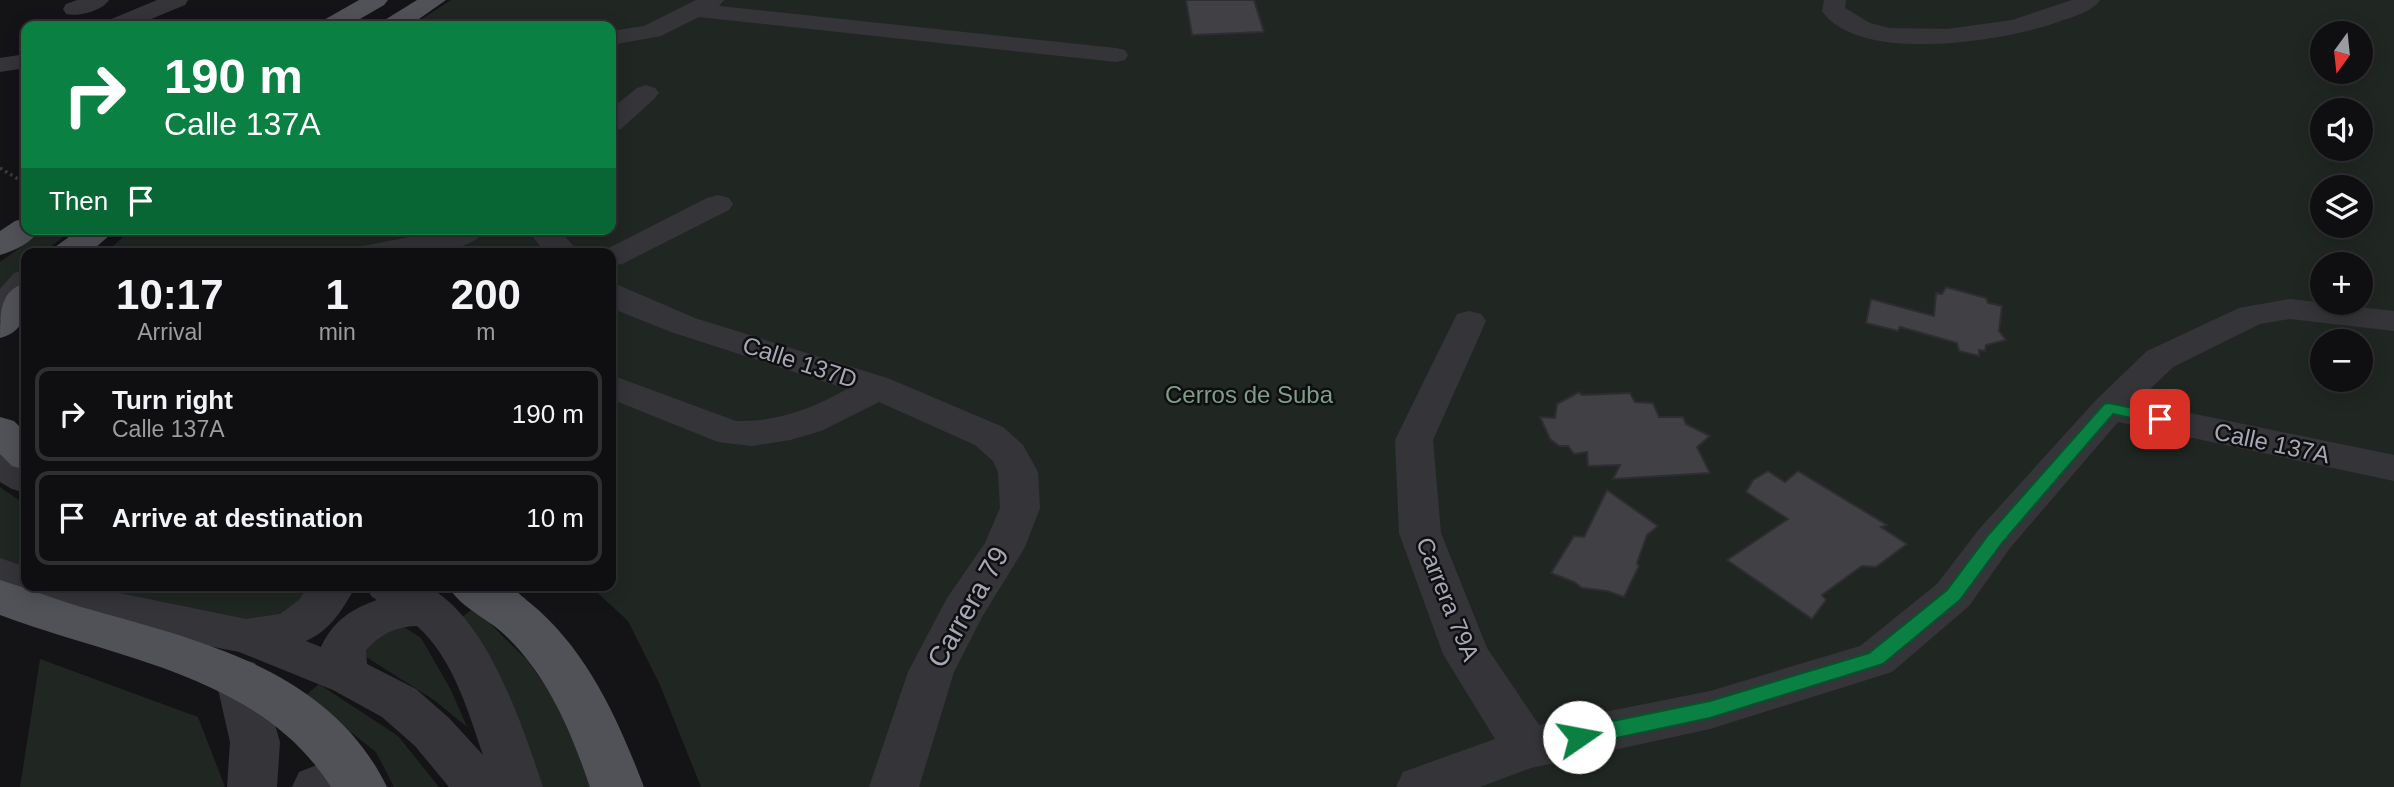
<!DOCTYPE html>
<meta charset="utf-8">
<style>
:root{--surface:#0f0e10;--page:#1d1c1e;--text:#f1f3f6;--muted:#9b9c9f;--line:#2f2e30}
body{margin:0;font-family:Helvetica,sans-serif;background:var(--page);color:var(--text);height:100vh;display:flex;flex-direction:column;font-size:26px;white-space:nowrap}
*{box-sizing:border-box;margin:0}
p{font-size:23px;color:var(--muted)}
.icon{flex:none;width:38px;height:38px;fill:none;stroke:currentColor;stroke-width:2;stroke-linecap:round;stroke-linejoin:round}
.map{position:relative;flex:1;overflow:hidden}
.details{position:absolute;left:21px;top:248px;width:595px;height:343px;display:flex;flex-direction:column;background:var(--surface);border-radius:14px;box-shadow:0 4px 18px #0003,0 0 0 2px var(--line)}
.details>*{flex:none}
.top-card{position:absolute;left:21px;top:21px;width:595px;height:214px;border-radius:14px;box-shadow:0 4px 18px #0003,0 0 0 2px var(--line);background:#0b8043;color:#fff;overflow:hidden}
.needle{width:46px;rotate:195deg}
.controls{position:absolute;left:2310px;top:21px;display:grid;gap:14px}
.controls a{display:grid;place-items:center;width:63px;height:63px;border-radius:50%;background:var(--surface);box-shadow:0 4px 18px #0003,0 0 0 2px var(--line);font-size:35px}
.pin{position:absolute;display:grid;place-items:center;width:60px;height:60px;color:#fff;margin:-30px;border-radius:14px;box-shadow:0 4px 10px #0006}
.me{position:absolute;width:77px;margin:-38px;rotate:78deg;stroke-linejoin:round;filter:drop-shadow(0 0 5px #0008)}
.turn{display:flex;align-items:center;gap:24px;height:147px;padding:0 28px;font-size:32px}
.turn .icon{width:91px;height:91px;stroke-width:2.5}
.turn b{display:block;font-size:49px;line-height:60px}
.then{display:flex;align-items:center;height:66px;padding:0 28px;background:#0003;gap:14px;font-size:26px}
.eta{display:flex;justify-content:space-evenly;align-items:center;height:119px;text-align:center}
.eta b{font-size:42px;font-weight:800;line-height:49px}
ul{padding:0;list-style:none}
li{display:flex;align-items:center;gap:21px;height:94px;margin:0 14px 10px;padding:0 14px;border:4px solid var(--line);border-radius:14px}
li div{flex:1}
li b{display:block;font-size:26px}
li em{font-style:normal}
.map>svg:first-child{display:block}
.green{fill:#202722;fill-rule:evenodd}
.building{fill:#404045;stroke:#2e2d31;stroke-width:2}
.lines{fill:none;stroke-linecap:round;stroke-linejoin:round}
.path{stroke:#3b3b40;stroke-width:3.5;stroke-dasharray:2.5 3.5;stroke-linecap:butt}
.minor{fill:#353539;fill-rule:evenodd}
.major{fill:#515158;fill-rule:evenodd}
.route{fill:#0b8043;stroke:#07532c;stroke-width:2}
.labels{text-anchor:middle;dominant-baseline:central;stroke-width:5;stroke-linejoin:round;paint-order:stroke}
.street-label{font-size:24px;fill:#a6a7b4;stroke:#0f0e10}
.park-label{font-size:24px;fill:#7f9d88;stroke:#0f0e10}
.near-street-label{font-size:28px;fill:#a6a7b4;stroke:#0f0e10}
</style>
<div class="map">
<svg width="2394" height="787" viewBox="0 0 2394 787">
<rect width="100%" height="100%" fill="#141315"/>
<g class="green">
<path d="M451,0H2394V787H701L660,685L628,621L590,586H611V254H104L132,229H611V26H411ZM2322,33H2361V72H2322ZM2322,110H2361V149H2322ZM2322,187H2361V226H2322ZM2322,264H2361V303H2322ZM2322,341H2361V380H2322Z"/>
<path d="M46,229H74L41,254H26V266L0,290V262Z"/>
<path d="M0,487L26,505V572L0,563Z"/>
<path d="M67,586H316L315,597L262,626Z"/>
<path d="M474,608L527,660L571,722L592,787H537L459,619Z"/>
<path d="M404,627L421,638L451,690L467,727L434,700L363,655C368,634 385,631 404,627Z"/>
<path d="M40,659L198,717L225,787H20Z"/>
<path d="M319,684L398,736L439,787H394L376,752L305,696Z"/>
</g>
<g class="building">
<path d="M1186,0H1254L1264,32L1192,35Z"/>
<path d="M1946,287L1986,298L1988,303L2002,306L1999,331L2006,340L1986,345L1985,351L1979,350V356L1959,351L1957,343L1900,327L1898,331L1866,323L1871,299L1934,316L1936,293L1942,294Z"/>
<path d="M1579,392L1582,395L1630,393L1635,402L1653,403L1659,417H1683L1686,424L1710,436L1697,447L1710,473L1613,479L1620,465L1588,466L1587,452L1574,454L1568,446H1559L1550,439L1540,417L1555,418L1557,404Z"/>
<path d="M1768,471L1785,482L1798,471L1887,525L1881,527L1907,544L1876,567L1862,566L1822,595L1826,600L1812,619L1727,560L1788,519L1746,492L1753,480Z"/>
<path d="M1607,490L1658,526L1647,535L1637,563L1639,566L1624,597L1607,591L1582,588L1574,582L1551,573L1574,536L1584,537Z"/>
</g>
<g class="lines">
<path class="path" d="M0,168L26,184"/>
<g class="minor">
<path d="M77,0H109C102,11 78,17 66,14L63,9L66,4Z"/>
<path d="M157,0H188L185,5L134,26L105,25L109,20Z"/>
<path d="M696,0H724L719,6L1116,48L1125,50L1128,55L1125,60L1116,62L699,17L661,36L611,45V31L644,26Z"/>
<path d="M1824,0H1846L1845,8L1870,23L1889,28L1947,29L2012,20L2072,0H2100C2092,12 2072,17 2058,22C2005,41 1859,65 1822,11Z"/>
<path d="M26,54V68L0,72V58Z"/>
<path d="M646,85L655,88L659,93L655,98L621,129L611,131V109L637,88Z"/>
<path d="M718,195L729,198L733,204L729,210L622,264L611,266V254H597L707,198Z"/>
<path d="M450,229H487C466,260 388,254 353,254L358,247Z"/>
<path d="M527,229H558L581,254H546Z"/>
<path d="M26,270V300L12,317L0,320V289L14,273Z"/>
<path d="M611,282L695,318L890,379L1003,427L1023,445L1038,472L1040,508L1025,547L982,617L954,672L919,787H869L908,672L947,598L985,543L1000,508L998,472L993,461L975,445L879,402L821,431L790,440L752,446L718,442L611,399V375L736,421C778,422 811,409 847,389L671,332L611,308Z"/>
<path d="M2290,299L2394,311V331L2290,319L2260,324L2173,367L2137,402L2394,455V481L2118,422L2010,548L1969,606L1892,672L1710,729L1531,768L1480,787H1396L1403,772L1495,739L1443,654L1399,533L1395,440L1457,314L1469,311L1481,314L1486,321L1433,440L1441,533L1487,648L1539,725L1710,691L1860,646L1937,584L1980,528L2096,400L2147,351L2239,308Z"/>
<path d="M0,451L26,462V493L12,489L0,482Z"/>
<path d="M0,558L26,567V586H85L246,619L280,614L299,600L308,586H352L353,591C341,612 329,631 306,641L321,647C333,621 351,609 377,600L372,597L365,586C379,586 419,582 430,588C488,620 523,727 543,787H449L415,746L382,717L333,690L239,652L92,623L0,591ZM417,626C453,658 468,711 483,755L449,718L416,689L367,664L366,650C379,635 396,626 417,626Z"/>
<path d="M238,658L255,663L261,676L280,742L277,787H227L230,742L215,676L221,663Z"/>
<path d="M358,761L376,768L383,783L381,787H292L299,772L317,765Z"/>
</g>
<g class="major">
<path d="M359,0H388L384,5L348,26H319L322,21Z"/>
<path d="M417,0H446L409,26H380L383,21Z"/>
<path d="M26,218V229H41C32,242 15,251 0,255V231L15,221Z"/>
<path d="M80,229H117L88,254H51L55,247Z"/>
<path d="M26,283C27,307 28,331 0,338C0,312 0,290 26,283Z"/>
<path d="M0,417L14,421L26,433V470L12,466L0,454Z"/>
<path d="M0,580C27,588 54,599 81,607C197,640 329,668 387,787H331C259,674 116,659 0,615Z"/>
<path d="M448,586C464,586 493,582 507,586C515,589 523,597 529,602C587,649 618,719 644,787H590C571,732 550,680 508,638C490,619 461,609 448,586Z"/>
</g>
</g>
<path class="route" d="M2109,403L2166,415L2168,419L2160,424L2113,414L2002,543L1960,600L1883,664L1710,718L1579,746L1572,743L1569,737L1572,731L1579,728L1710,701L1869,653L1947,590L1989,534L2104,404Z"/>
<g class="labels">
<g class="street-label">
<text transform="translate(800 362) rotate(18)">Calle 137D</text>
<text transform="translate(2272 443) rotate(12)">Calle 137A</text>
<text transform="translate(1448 599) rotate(68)">Carrera 79A</text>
</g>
<g class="park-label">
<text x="1249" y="394">Cerros de Suba</text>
</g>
<g class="near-street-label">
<text transform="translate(968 607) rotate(-60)">Carrera 79</text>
</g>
</g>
</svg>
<div class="controls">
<a><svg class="needle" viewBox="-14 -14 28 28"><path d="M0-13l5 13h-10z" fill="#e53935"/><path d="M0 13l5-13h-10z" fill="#9b9c9f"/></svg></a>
<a><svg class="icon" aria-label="sound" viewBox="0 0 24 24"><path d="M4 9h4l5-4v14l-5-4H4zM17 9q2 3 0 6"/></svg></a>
<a><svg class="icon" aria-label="layers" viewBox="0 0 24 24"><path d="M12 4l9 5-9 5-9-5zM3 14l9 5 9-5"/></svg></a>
<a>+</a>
<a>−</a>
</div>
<div class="pin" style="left:2160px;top:419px;background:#d93025"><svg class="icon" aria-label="arrive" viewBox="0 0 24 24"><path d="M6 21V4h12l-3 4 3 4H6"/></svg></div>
<svg class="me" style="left:1579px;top:737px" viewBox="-20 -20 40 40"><circle r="19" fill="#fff"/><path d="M0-13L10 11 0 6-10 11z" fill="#0b8043"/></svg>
<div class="top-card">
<div class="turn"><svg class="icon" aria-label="right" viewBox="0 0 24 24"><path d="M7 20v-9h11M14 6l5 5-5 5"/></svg><div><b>190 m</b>Calle 137A</div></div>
<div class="then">Then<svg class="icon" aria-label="arrive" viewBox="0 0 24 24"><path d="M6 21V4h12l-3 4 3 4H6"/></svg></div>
</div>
<section class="details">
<div class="eta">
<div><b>10:17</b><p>Arrival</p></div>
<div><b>1</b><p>min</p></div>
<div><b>200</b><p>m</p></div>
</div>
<ul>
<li><svg class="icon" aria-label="right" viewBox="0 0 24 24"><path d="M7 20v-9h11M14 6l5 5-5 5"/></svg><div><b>Turn right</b><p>Calle 137A</p></div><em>190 m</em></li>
<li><svg class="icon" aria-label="arrive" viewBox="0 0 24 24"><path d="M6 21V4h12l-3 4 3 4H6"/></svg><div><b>Arrive at destination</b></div><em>10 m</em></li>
</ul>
</section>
</div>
